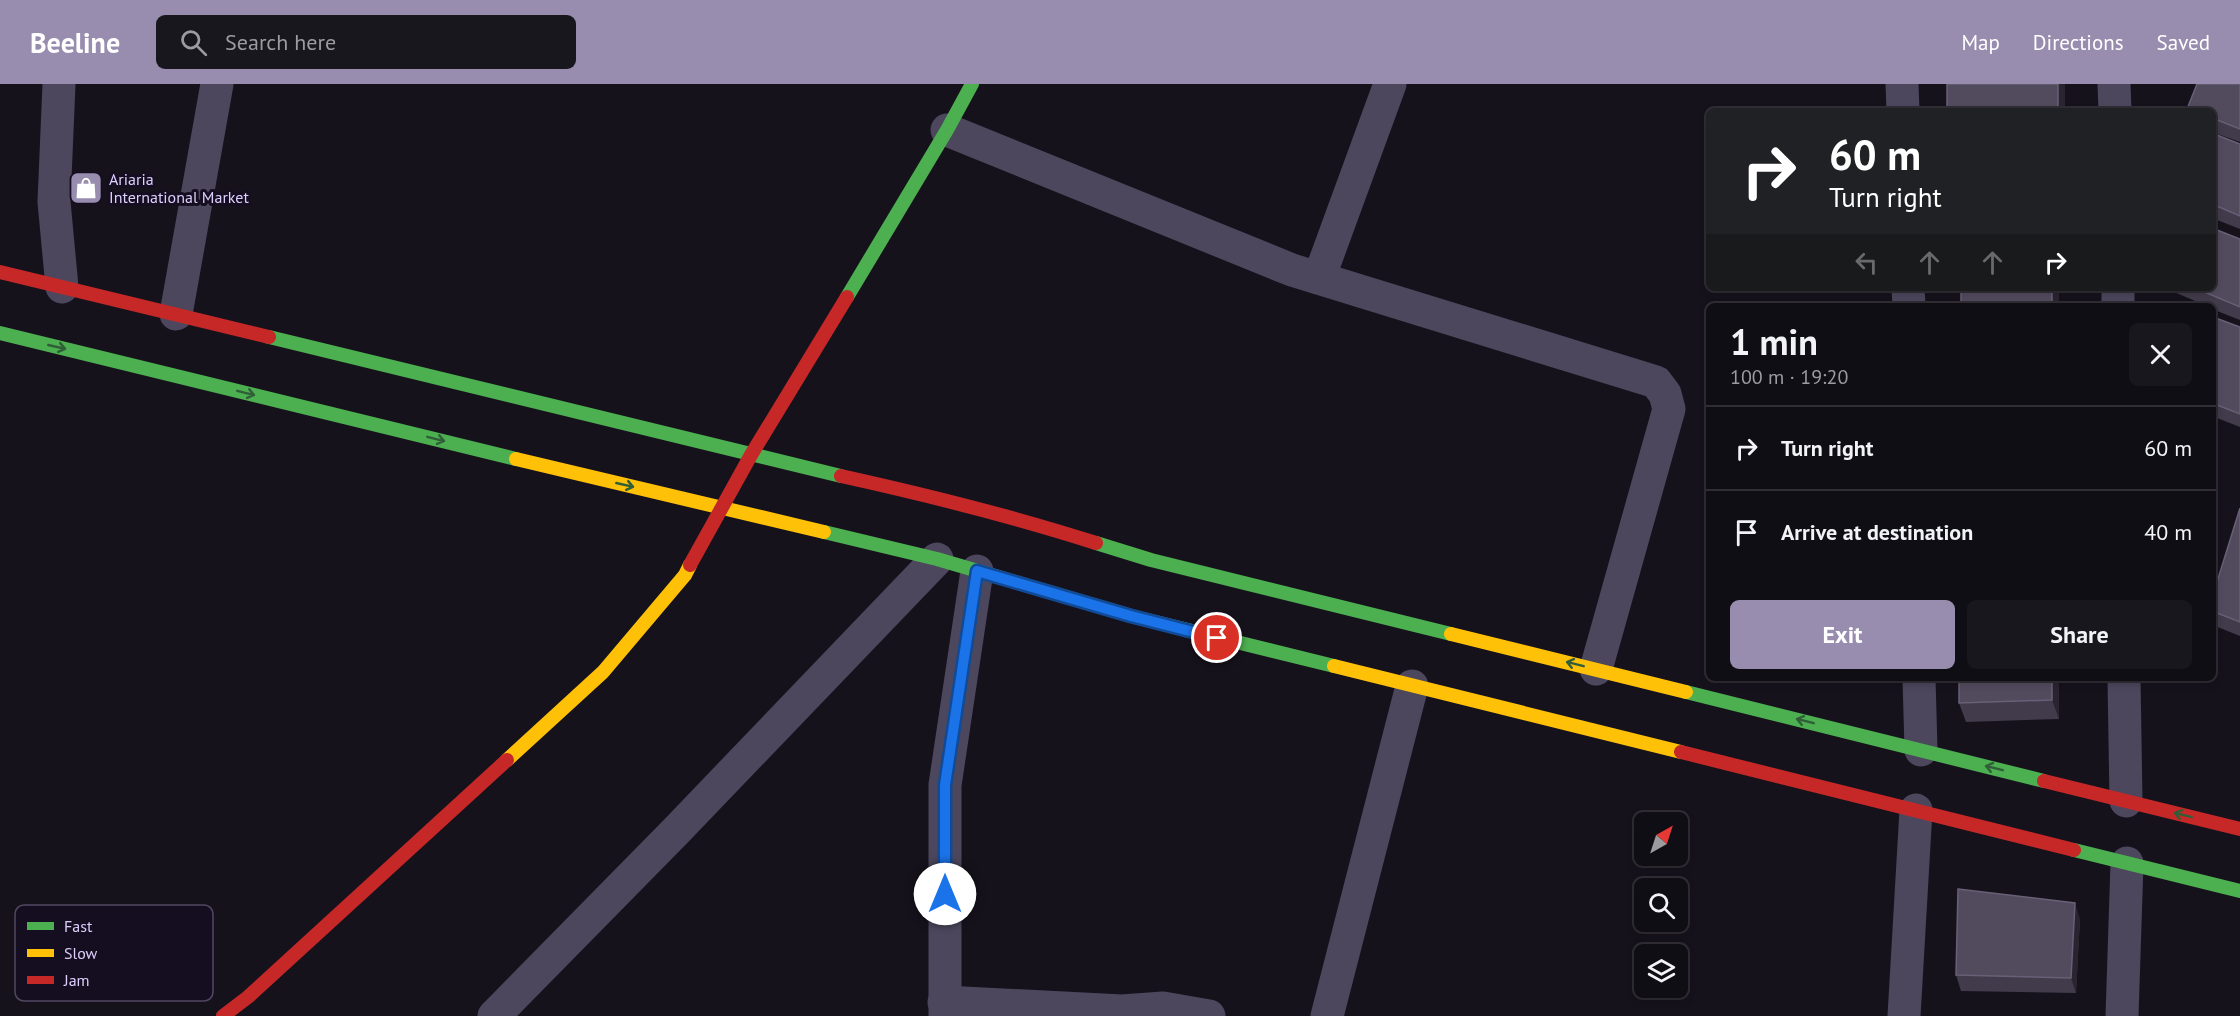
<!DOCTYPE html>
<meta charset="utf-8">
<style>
:root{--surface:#100e15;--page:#19171e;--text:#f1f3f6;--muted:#9c9ca0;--line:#302e34;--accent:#988dae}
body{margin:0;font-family:"PT Sans",sans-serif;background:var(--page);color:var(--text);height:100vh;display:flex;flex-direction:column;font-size:22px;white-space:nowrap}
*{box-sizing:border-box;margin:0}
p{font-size:20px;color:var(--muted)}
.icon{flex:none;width:33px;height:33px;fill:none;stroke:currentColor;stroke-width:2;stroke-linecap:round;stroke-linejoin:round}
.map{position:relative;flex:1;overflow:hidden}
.drawer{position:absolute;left:1706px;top:219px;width:510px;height:378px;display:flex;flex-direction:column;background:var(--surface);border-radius:9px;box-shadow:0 3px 9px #0003,0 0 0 2px var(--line)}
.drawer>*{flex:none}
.banner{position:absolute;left:1706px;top:24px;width:510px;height:183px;border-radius:9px;box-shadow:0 3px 9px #0003,0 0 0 2px var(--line);background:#202124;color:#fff;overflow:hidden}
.needle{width:39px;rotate:39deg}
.fabs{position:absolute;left:1634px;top:728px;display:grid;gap:12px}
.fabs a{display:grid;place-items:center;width:54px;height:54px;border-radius:9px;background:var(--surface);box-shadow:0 3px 9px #0003,0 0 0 2px var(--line);font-size:30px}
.pin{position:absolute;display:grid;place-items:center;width:51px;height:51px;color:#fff;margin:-26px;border:3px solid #fff;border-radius:50%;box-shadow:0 2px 6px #0007}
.me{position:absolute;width:66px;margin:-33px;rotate:0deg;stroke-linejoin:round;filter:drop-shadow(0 0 4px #0008)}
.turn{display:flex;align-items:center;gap:21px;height:126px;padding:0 24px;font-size:27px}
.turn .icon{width:78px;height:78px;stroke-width:2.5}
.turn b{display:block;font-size:42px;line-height:51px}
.lanes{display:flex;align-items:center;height:57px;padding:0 24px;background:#0003;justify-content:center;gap:30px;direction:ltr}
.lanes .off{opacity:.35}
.round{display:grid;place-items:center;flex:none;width:63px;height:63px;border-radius:9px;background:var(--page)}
.head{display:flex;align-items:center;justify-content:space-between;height:102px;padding:0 24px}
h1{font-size:36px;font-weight:700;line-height:45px}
.cta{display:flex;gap:12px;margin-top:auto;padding:12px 24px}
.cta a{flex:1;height:69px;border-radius:9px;background:var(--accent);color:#fff;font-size:24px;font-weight:700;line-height:69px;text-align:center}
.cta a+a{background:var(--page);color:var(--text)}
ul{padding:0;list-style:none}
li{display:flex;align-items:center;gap:18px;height:84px;padding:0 24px;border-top:2px solid var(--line)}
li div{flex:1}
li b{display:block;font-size:22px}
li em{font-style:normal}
header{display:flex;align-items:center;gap:36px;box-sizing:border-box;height:84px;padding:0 30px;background:var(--accent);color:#fff}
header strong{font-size:28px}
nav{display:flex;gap:33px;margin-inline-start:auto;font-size:21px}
.search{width:420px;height:54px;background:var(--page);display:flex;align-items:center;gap:15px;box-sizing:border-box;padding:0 21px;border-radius:9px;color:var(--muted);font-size:22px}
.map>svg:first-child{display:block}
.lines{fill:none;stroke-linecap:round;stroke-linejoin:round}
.street{stroke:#4c475d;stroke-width:33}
.fast{stroke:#4caf50;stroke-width:14}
.slow{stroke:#ffc107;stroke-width:14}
.jam{stroke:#c62828;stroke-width:14}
.wall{fill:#413b4b}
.shaded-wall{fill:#292430}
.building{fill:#524b5e;stroke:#686077;stroke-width:1.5}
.oneway{stroke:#305e38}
.route-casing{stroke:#114b97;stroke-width:15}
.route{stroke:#1a73e8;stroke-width:10}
.labels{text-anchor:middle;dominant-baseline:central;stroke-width:6;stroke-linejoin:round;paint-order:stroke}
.poi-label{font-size:16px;fill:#decffd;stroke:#150e20;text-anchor:start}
.key{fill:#150e20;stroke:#514862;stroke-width:1.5}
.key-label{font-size:16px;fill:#decffd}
</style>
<header>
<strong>Beeline</strong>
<div class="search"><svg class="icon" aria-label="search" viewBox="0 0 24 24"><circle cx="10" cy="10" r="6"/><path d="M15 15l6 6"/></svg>Search here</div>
<nav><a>Map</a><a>Directions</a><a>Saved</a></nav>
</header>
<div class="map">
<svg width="2240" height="932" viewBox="0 0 2240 932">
<rect width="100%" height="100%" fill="#16121c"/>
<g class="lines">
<g class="street">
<path d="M59,0L54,118L62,203"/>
<path d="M1902,0L1903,27"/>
<path d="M2114,0L2115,27"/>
<path d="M947,46L1292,186L1656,298L1665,310L1669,325L1596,585"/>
<path d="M1319,194L1390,0"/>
<path d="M1908,204L1909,222"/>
<path d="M2118,204V222"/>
<path d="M176,230L217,0"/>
<path d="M1919,594L1921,666"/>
<path d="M2124,594L2126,717"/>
<path d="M944,918L1122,927L1163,924L1209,932"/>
<path d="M494,932L676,747L937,475"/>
<path d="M945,932V701L977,487"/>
<path d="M1327,932L1412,602"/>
<path d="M1904,932L1916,726"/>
<path d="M2122,932L2127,779"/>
</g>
<g class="fast">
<path d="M847,213L947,46L972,0"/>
<path d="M0,249L516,375"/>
<path d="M269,253L841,392"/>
<path d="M824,448L937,475L1131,532L1334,582"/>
<path d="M1096,459L1151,476L1451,550"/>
<path d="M1686,608L2044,697"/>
<path d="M2074,766L2240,807"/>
</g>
<g class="slow">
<path d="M516,375L824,448"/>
<path d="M1451,550L1686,608"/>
<path d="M1334,582L1681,668"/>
<path d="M507,676L603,588L685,491L690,481"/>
</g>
<g class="jam">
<path d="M0,188L269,253"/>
<path d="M841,392C927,411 1012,432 1096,459"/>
<path d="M690,481L751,371L847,213"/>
<path d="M1681,668L2074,766"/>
<path d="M2044,697L2240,745"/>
<path d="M223,932L248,913L507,676"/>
</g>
</g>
<g class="wall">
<path d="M2240,0V58L2212,48V27H2188L2187,25Z"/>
<path d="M2212,49L2240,60V145L2212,134Z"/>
<path d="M2240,155V236L2212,225V222H2207L2167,205V204H2212Z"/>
<path d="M2213,233L2240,243V343L2212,332Z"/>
<path d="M2240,424V552L2215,542L2212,536V514Z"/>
<path d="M1959,594H2059V635L1966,638L1959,619Z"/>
<path d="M2080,835L2076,909L1961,907L1956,891Z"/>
</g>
<g class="shaded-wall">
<rect x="2058" y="0" width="7" height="27"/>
<rect x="2052" y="204" width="7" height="18"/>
<path d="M2052,594H2059V635L2052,616Z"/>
<path d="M2075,819L2080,835L2076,909L2071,894Z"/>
</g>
<g class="building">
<rect x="1947" y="0" width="111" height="27"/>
<path d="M2197,0H2240V45L2212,34V27H2193L2187,25Z"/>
<path d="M2212,49L2240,60V132L2212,120Z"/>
<path d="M2212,144L2240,155V223L2195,204H2212Z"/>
<rect x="1961" y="204" width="91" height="18"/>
<path d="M2213,233L2240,243V330L2212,319Z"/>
<path d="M2240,424V538L2212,527V514Z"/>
<path d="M1959,594H2052V616L1959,619Z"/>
<path d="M1958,805L2075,819L2071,894L1956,891Z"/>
</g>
<defs><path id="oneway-shaft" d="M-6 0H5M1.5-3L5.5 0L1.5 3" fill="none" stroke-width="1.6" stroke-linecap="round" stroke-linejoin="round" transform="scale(1.5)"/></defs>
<g class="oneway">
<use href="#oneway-shaft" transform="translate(57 263) rotate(13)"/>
<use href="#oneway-shaft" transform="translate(246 309) rotate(14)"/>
<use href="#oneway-shaft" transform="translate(436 355) rotate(14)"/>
<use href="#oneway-shaft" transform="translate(625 401) rotate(13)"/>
<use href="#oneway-shaft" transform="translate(1575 580) rotate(-166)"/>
<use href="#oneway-shaft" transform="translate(1805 637) rotate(-166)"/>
<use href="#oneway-shaft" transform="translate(1994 684) rotate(-166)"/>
<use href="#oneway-shaft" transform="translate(2183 731) rotate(-166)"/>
</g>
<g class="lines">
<g class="route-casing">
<path id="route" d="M945,810V701L977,487L1131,532L1217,554"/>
</g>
<use href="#route" class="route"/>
</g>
<defs>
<g id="shop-square" transform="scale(1.725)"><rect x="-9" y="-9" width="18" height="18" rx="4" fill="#988dae" stroke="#150e20"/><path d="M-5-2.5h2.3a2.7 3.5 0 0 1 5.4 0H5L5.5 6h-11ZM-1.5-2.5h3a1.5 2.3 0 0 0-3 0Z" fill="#fff"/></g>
</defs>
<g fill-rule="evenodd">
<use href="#shop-square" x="86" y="104"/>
</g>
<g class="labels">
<g class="poi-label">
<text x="109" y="95">Ariaria<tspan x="109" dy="18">International Market</tspan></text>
</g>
</g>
<rect x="15" y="821" width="198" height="96" rx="9" class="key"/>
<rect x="27" y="838" width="27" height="8" fill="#4caf50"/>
<rect x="27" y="865" width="27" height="8" fill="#ffc107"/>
<rect x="27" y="892" width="27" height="8" fill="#c62828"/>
<g class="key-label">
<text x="64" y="848">Fast</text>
<text x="64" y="875">Slow</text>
<text x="64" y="902">Jam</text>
</g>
</svg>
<div class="fabs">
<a><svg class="needle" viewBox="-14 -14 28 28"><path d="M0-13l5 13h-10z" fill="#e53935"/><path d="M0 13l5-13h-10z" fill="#9c9ca0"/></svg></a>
<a><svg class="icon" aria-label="search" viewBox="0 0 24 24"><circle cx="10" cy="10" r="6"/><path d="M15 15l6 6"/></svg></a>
<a><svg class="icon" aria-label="layers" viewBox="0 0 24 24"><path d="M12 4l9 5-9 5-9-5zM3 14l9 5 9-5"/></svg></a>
</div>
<div class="pin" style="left:1217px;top:554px;background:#d93025"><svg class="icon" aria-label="arrive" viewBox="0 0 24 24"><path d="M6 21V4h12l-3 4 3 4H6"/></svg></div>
<svg class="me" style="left:945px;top:810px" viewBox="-20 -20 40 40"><circle r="19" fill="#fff"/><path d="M0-13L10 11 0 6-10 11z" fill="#1a73e8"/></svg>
<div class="banner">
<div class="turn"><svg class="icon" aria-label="right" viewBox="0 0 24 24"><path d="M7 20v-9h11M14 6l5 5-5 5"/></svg><div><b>60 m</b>Turn right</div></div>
<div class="lanes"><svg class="icon off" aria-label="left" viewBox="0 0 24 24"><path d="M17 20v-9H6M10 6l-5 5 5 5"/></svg><svg class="icon off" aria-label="ahead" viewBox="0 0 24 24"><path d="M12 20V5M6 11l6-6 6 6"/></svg><svg class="icon off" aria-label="ahead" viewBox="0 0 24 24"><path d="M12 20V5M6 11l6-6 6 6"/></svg><svg class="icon" aria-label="right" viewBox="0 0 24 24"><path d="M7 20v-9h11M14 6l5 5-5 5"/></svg></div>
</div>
<section class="drawer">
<div class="head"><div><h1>1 min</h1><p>100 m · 19:20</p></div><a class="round"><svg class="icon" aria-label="close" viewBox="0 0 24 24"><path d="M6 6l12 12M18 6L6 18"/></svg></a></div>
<ul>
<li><svg class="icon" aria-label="right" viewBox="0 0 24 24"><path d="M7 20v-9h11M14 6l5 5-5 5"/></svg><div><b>Turn right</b></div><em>60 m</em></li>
<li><svg class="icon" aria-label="arrive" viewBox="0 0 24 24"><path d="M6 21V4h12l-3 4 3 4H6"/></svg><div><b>Arrive at destination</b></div><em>40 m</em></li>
</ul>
<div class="cta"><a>Exit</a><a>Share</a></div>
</section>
</div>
